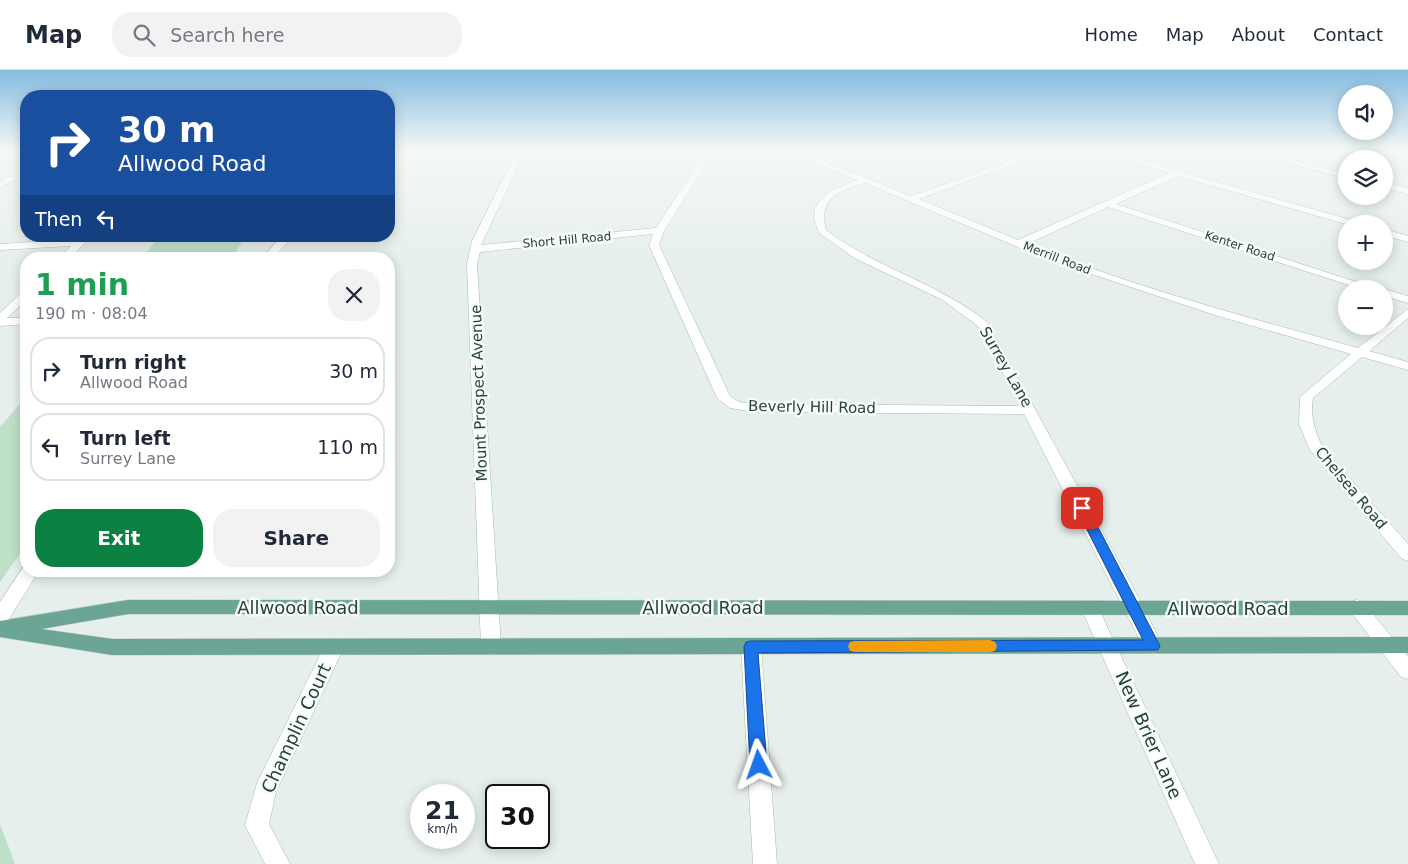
<!DOCTYPE html>
<meta charset="utf-8">
<style>
:root{--surface:#fff;--page:#f2f2f3;--text:#1f2937;--muted:#747a83;--line:#e0e1e3;--accent:#0b8043}
body{margin:0;font-family:"DejaVu Sans",sans-serif;background:var(--page);color:var(--text);height:100vh;display:flex;flex-direction:column;font-size:19px;white-space:nowrap}
*{box-sizing:border-box;margin:0}
p{font-size:16px;color:var(--muted)}
.icon{flex:none;width:28px;height:28px;fill:none;stroke:currentColor;stroke-width:2;stroke-linecap:round;stroke-linejoin:round}
.map{position:relative;flex:1;overflow:hidden}
.sheet{position:absolute;left:20px;top:182px;width:375px;height:325px;display:flex;flex-direction:column;background:var(--surface);border-radius:20px;box-shadow:0 2px 12px #0003}
.sheet>*{flex:none}
.hud{position:absolute;left:20px;top:20px;width:375px;height:152px;border-radius:20px;box-shadow:0 2px 12px #0003;background:#1a4fa0;color:#fff;overflow:hidden}
.controls{position:absolute;left:1338px;top:15px;display:grid;gap:10px}
.controls a{display:grid;place-items:center;width:55px;height:55px;border-radius:50%;background:var(--surface);box-shadow:0 2px 12px #0003;font-size:25px}
.speed{position:absolute;left:410px;top:714px;display:flex;gap:10px;font-size:25px;font-weight:700;text-align:center}
.speed>*{display:grid;place-content:center;width:65px;height:65px;border-radius:50%;background:var(--surface);box-shadow:0 2px 12px #0003;line-height:1}
.speed small{font-size:12px;font-weight:400}
.speed .limit{border:2px solid #111;border-radius:8px;background:#fff;color:#111}
.pin{position:absolute;display:grid;place-items:center;width:42px;height:42px;color:#fff;margin:-21px;border-radius:10px;box-shadow:0 2px 8px #0006}
.me{position:absolute;width:55px;margin:-28px;rotate:356deg;stroke-linejoin:round;filter:drop-shadow(0 0 4px #0008)}
.turn{display:flex;align-items:center;gap:18px;height:105px;padding:0 15px;font-size:22px}
.turn .icon{width:65px;height:65px;stroke-width:2.5}
.turn b{display:block;font-size:35px;line-height:42px}
.then{display:flex;align-items:center;height:48px;padding:0 15px;background:#0003;gap:10px;font-size:19px}
.round{display:grid;place-items:center;flex:none;width:52px;height:52px;border-radius:20px;background:var(--page)}
.overview{display:flex;align-items:center;justify-content:space-between;height:85px;padding:0 15px}
h1{font-size:30px;font-weight:600;line-height:38px;color:#1e9e55}
.cta{display:flex;gap:10px;margin-top:auto;padding:10px 15px}
.cta a{flex:1;height:58px;border-radius:20px;background:var(--accent);color:#fff;font-size:20px;font-weight:600;line-height:58px;text-align:center}
.cta a+a{background:var(--page);color:var(--text)}
ul{padding:0;list-style:none}
li{display:flex;align-items:center;gap:15px;height:68px;margin:0 10px 8px;padding:0 5px;border:2px solid var(--line);border-radius:20px}
li div{flex:1}
li b{display:block;font-size:19px}
li em{font-style:normal}
header{display:flex;align-items:center;gap:30px;box-sizing:border-box;height:70px;padding:0 25px;background:var(--surface);border-bottom:1px solid var(--line)}
header strong{font-size:24px}
nav{display:flex;gap:28px;margin-inline-start:auto;font-size:18px}
.search{width:350px;height:45px;background:var(--page);display:flex;align-items:center;gap:12px;box-sizing:border-box;padding:0 18px;border-radius:20px;color:var(--muted);font-size:19px}
.map>svg:first-child{display:block}
.green{fill:#bfe0c8}
.lines{fill:none;stroke-linecap:round;stroke-linejoin:round}
.minor-casing{stroke:#a8b8b2;stroke-width:1}
.major-casing{stroke:#c2cac8;stroke-width:1}
.minor{fill:#fff;fill-rule:evenodd}
.major{fill:#6aa596;fill-rule:evenodd}
.route{fill:#1a73e8;stroke:#114b97}
.slow{fill:#f59e0b}
.labels{text-anchor:middle;dominant-baseline:central;stroke-width:5;stroke-linejoin:round;paint-order:stroke}
.far-street-label{font-size:12px;fill:#24423a;stroke:#f7fbf9}
.street-label{font-size:15px;fill:#24423a;stroke:#f7fbf9}
.near-street-label{font-size:18px;fill:#24423a;stroke:#f7fbf9}
</style>
<header>
<strong>Map</strong>
<div class="search"><svg class="icon" aria-label="search" viewBox="0 0 24 24"><circle cx="10" cy="10" r="6"/><path d="M15 15l6 6"/></svg>Search here</div>
<nav><a>Home</a><a>Map</a><a>About</a><a>Contact</a></nav>
</header>
<div class="map">
<svg width="1408" height="794" viewBox="0 0 1408 794">
<rect width="100%" height="100%" fill="#e6efeb"/>
<g class="green">
<path d="M160,166H246L231,189H141Z"/>
<path d="M26,327V475L0,512V357Z"/>
<path d="M0,754L15,794H0Z"/>
</g>
<g class="lines">
<g class="minor-casing">
<g id="minor">
<path d="M0,81L26,82V86L0,84Z"/>
<path d="M517,81H525L481,175L656,158L706,81L793,83L811,86L911,126L1038,81H1049L919,129L1018,170L1169,103L1096,81H1108L1358,152L1360,154H1346L1178,106L1116,134L1378,219H1361L1108,137L1027,174C1134,217 1246,247 1358,278L1408,239V248L1369,281L1408,292V300L1362,287L1313,328C1310,347 1315,362 1323,378L1408,474V491L1402,489L1310,380L1299,354L1300,327L1351,284L1218,246L1049,190L865,113C838,121 818,128 826,160C876,198 938,213 987,252L1134,519L1163,576L1160,582L1153,584L1146,582L1024,344L754,342L730,338L717,328L649,175L653,164L480,182L477,194L501,577L498,583L491,585L484,583L481,577L467,194L472,171ZM712,84L793,87L809,90L857,110L834,119L820,130L815,139L814,149L819,163L856,189L941,229L978,256L1020,336L754,334L739,332L730,326L659,175L664,161Z"/>
<path d="M1243,81H1256L1346,104V108Z"/>
<path d="M1394,81H1408V85L1395,83Z"/>
<path d="M10,106L17,108L0,118V112Z"/>
<path d="M1384,112L1408,118V124L1384,118Z"/>
<path d="M1384,159L1408,166V172L1384,165Z"/>
<path d="M83,166L89,169L69,189H58L71,176L0,180V174L78,169Z"/>
<path d="M282,166H293L272,189H261Z"/>
<path d="M1384,219L1408,226V233L1384,226Z"/>
<path d="M26,221V230L7,248H26V254L0,256V243L22,222Z"/>
<path d="M24,496H26V501H39L7,552L0,554V532Z"/>
<path d="M1357,530L1363,532L1408,587V609L1401,607L1351,542L1348,537L1351,532Z"/>
<path d="M1090,531L1096,533L1219,794H1195L1081,538L1084,533Z"/>
<path d="M334,569L341,571L344,577L276,722L269,754L290,794H265L245,755L257,713L327,571Z"/>
<path d="M751,569L758,571L761,577L777,794H753L741,577L744,571Z"/>
</g>
</g>
<g class="major-casing">
<path id="major" d="M128,530L1408,531V545L128,544L41,559L112,569L1408,567V583L112,585L0,567V551Z"/>
</g>
<use href="#minor" class="minor"/>
<use href="#major" class="major"/>
</g>
<linearGradient id="sky" x2="0" y2="1"><stop stop-color="#84bce0"/><stop offset="0.42" stop-color="#f4f8f6"/><stop offset="1" stop-color="#f4f8f6" stop-opacity="0"/></linearGradient>
<rect width="1408" height="192" fill="url(#sky)"/>
<path class="route" d="M1082,433L1088,438L1158,572L1160,576L1158,580L758,583L767,695L764,701L759,703L753,701L750,695L744,577L746,572L751,571L1143,570L1076,438Z"/>
<path class="slow" d="M990,570L995,572L997,576L995,581L990,582H855L850,581L848,576L850,572L855,571Z"/>
<g class="labels">
<g class="far-street-label">
<text transform="translate(567 170) rotate(-5)">Short Hill Road</text>
<text transform="translate(1240 176) rotate(18)">Kenter Road</text>
<text transform="translate(1057 188) rotate(21)">Merrill Road</text>
</g>
<g class="street-label">
<text transform="translate(1006 297) rotate(60)">Surrey Lane</text>
<text transform="translate(479 323) rotate(-92)">Mount Prospect Avenue</text>
<text transform="translate(812 337) rotate(1)">Beverly Hill Road</text>
<text transform="translate(1351 418) rotate(50)">Chelsea Road</text>
</g>
<g class="near-street-label">
<text x="298" y="537">Allwood Road</text>
<text x="703" y="537">Allwood Road</text>
<text x="1228" y="538">Allwood Road</text>
<text transform="translate(296 658) rotate(-65)">Champlin Court</text>
<text transform="translate(1149 665) rotate(66)">New Brier Lane</text>
</g>
</g>
</svg>
<div class="controls">
<a><svg class="icon" aria-label="sound" viewBox="0 0 24 24"><path d="M4 9h4l5-4v14l-5-4H4zM17 9q2 3 0 6"/></svg></a>
<a><svg class="icon" aria-label="layers" viewBox="0 0 24 24"><path d="M12 4l9 5-9 5-9-5zM3 14l9 5 9-5"/></svg></a>
<a>+</a>
<a>−</a>
</div>
<div class="speed"><div>21<small>km/h</small></div><div class="limit">30</div></div>
<div class="pin" style="left:1082px;top:438px;background:#d93025"><svg class="icon" aria-label="arrive" viewBox="0 0 24 24"><path d="M6 21V4h12l-3 4 3 4H6"/></svg></div>
<svg class="me" style="left:759px;top:695px" viewBox="-20 -20 40 40"><path d="M0-17L14 15 0 8-14 15z" fill="#1a73e8" stroke="#fff" stroke-width="4"/></svg>
<div class="hud">
<div class="turn"><svg class="icon" aria-label="right" viewBox="0 0 24 24"><path d="M7 20v-9h11M14 6l5 5-5 5"/></svg><div><b>30 m</b>Allwood Road</div></div>
<div class="then">Then<svg class="icon" aria-label="left" viewBox="0 0 24 24"><path d="M17 20v-9H6M10 6l-5 5 5 5"/></svg></div>
</div>
<section class="sheet">
<div class="overview"><div><h1>1 min</h1><p>190 m · 08:04</p></div><a class="round"><svg class="icon" aria-label="close" viewBox="0 0 24 24"><path d="M6 6l12 12M18 6L6 18"/></svg></a></div>
<ul>
<li><svg class="icon" aria-label="right" viewBox="0 0 24 24"><path d="M7 20v-9h11M14 6l5 5-5 5"/></svg><div><b>Turn right</b><p>Allwood Road</p></div><em>30 m</em></li>
<li><svg class="icon" aria-label="left" viewBox="0 0 24 24"><path d="M17 20v-9H6M10 6l-5 5 5 5"/></svg><div><b>Turn left</b><p>Surrey Lane</p></div><em>110 m</em></li>
</ul>
<div class="cta"><a>Exit</a><a>Share</a></div>
</section>
</div>
